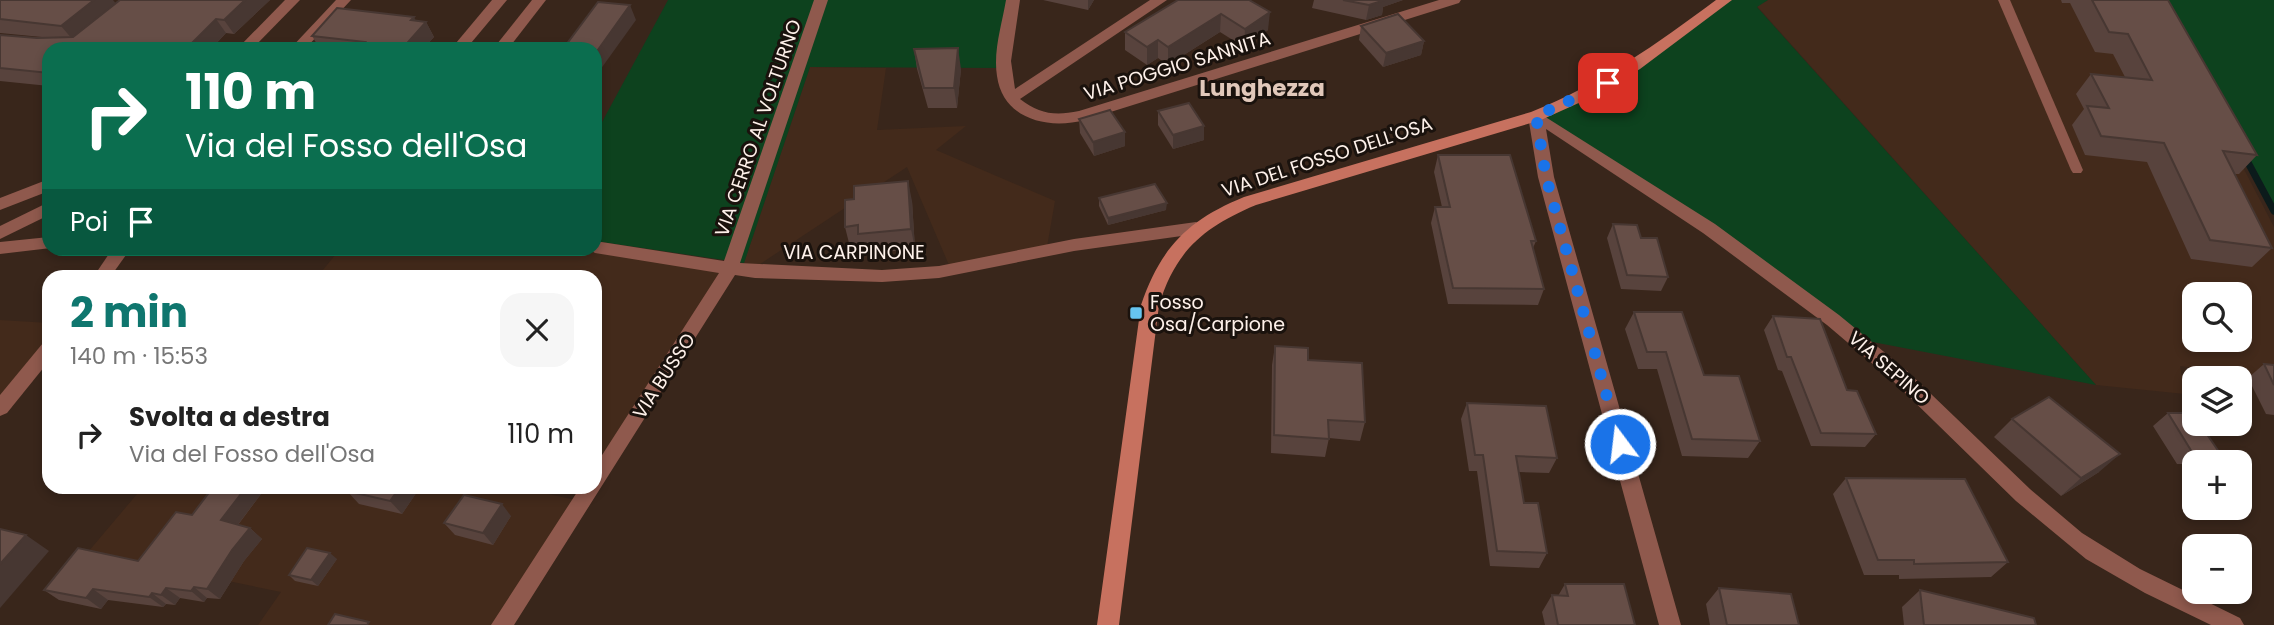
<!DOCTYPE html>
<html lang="it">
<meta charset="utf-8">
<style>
:root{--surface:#fff;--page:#f6f6f6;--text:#222;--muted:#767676;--accent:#0f766e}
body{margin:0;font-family:Poppins,sans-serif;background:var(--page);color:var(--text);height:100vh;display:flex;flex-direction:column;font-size:26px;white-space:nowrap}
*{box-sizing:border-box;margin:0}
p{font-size:23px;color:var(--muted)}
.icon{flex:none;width:38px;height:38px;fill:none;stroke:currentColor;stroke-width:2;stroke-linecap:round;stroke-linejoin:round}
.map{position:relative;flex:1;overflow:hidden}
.side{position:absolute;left:42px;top:270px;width:560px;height:224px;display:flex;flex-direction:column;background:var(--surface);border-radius:21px;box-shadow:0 4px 10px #0003}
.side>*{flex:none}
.hud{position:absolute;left:42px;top:42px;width:560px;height:214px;border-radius:21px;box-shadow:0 4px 10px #0003;background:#0b6e4f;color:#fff;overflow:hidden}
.fabs{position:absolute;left:2182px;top:282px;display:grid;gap:14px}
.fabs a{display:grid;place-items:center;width:70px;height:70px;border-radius:14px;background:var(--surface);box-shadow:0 4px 10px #0003;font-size:35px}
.pin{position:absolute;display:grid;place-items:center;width:60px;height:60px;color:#fff;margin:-30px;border-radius:14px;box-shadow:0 4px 10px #0006}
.me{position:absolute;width:77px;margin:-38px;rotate:345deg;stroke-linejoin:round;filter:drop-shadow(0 0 5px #0008)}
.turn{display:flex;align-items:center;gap:24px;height:147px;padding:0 28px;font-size:32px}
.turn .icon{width:91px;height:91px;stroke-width:2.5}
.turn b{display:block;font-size:49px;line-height:60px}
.then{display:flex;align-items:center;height:66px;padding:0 28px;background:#0003;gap:14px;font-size:26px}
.round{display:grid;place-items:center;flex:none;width:74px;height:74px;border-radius:21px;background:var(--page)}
.head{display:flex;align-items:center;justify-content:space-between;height:119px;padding:0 28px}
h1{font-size:42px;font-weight:700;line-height:52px;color:var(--accent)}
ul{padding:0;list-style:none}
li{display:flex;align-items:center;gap:21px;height:91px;padding:0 28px}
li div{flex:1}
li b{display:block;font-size:26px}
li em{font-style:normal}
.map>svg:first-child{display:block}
.built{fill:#432a1b;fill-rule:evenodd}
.green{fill:#0d421e}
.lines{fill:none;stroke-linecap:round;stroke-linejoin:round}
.stream{stroke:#0c1b1b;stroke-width:7}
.lane{fill:#8f594d;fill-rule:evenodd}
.street{fill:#8f594d;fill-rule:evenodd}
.secondary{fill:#c7715f;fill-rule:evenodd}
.wall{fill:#58433d}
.shaded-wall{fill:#473732}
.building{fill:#664e47;stroke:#473732;stroke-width:2}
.route{stroke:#1a73e8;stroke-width:12;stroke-dasharray:0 21.6}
.poi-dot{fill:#66c4ef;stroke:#1a120d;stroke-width:2.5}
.labels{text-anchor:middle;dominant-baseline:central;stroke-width:6;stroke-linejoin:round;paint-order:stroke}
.street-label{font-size:19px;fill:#fef1ea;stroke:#1a120d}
.poi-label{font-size:19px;fill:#fef1ea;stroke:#1a120d;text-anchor:start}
.quarter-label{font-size:23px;font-weight:bold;fill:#e1c8ba;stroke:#1a120d}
</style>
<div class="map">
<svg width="2274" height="625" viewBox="0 0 2274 625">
<rect width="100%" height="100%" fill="#39261b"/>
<g class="built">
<path d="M1768,0H2156L2274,227V379L2180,366L2185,394L2096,385L1757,6ZM2194,294H2240V340H2194Z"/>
<path d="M810,67L886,68L877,130L966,126L936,150L1055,201L1047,247L949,265L907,167L754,268L744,263Z"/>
<path d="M341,248L579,249L723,273L607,453L595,451V276H318Z"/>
<path d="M0,320L49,323V348L0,408Z"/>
<path d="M510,486L576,500L492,625H258L281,592L88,552L143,487Z"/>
</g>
<g class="green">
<path d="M668,0H1009L998,68L810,67L744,263L595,241V135Z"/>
<path d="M1725,0H1768L1757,7L2096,385L1857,339L1536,116L1557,108Z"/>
<path d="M2157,0H2274V215L2254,173Z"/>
</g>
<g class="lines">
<path class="stream" d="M2244,155L2274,211"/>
<path class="lane" d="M1998,0H2010L2083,170L2081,173H2073L2071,170Z"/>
<g class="street">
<path d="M285,0H300L252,49H237Z"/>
<path d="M336,0H351L305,49H290Z"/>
<path d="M492,0H507L466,49H451Z"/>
<path d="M532,0H546L508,49H493Z"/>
<path d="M814,0H828L740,263L882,270L939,266L1074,239L1196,222L1204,228L1196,234L1074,251L939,278L882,282L755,278L735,275L514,625H491L581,486H595V466L719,273L595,253L587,248H595V241L724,261Z"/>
<path d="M1006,0H1020L1011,61L1015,89L1150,0H1167L1020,99C1039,114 1055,116 1079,111L1439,0H1461L1459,3L1085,120C1047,130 1003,119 997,76C993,51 1002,24 1006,0Z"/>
<path d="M1536,111L1715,224L1839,315L1906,370L2030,489L2082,533L2140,569L2240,618L2244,625H2211L2145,593L2086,559L2016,501L1893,381L1827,325L1703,233L1546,129L1554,177L1681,625H1659L1538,177L1528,116Z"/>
<path d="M49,179V191L0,210V198Z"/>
<path d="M49,202V215L0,239V226Z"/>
<path d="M49,237V248H51L0,254V242Z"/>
<path d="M113,248H131L111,276H94Z"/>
<path d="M49,341V361L7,413L0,416V395L43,343Z"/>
</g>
<path class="secondary" d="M1716,0H1732L1640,69L1592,97L1541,120L1256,205C1204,227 1176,250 1159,305L1119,625H1097L1141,305C1161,247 1188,220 1244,197L1531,112C1599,85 1657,44 1716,0Z"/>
</g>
<g class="wall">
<path d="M0,0L116,3L120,0H270L234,34L226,33L211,49H49V86L0,81V35L37,38H52L0,33Z"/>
<path d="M1043,0H1094L1088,10Z"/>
<path d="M1178,0L1268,30L1244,47L1220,32L1168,65L1158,58L1147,65L1125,50V32Z"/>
<path d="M1314,0H1403L1383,7L1382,15L1366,20L1312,8Z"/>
<path d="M2061,0H2168L2257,155L2239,174H2234L2272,248L2252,267L2191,259L2147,162L2085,155L2072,125L2084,109L2076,94L2091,74L2125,77L2113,54L2095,52L2070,3H2062Z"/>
<path d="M416,21L426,22L434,37L423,49H320L312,36Z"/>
<path d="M1361,26L1424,41L1421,55L1383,67L1359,40Z"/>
<path d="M914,49L961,69L957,108H928L917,69Z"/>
<path d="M1158,111L1204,140L1173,149L1158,125Z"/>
<path d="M1079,119L1125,132V146L1094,156L1080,133Z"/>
<path d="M1438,155L1536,241L1533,248L1544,289L1538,305L1448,304L1431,223L1435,207H1442L1434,172Z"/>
<path d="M1099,198L1166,210L1108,225L1099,206Z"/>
<path d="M912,201L915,249L863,254L861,246L850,247L845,227Z"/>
<path d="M1613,224L1668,277L1661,291L1621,289L1607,238Z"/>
<path d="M1634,312L1704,375L1760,441L1748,458L1682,456L1657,369H1638L1625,329Z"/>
<path d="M1773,316L1847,390L1876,434L1865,447L1811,446L1782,371L1778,370L1764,330Z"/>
<path d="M1275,346L1308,360L1365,422L1360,441L1329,438L1325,457L1271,453L1272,365Z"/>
<path d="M2264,364L2274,365V415L2266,414L2248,378Z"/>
<path d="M1467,403L1557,458L1549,473L1519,472L1524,503L1547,553L1539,568L1490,566L1477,471H1469L1461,419Z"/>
<path d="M2168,413L2219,452L2206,462H2194V464H2177L2153,426Z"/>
<path d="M2012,419L2099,472L2061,496L1994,437Z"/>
<path d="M1846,478L2008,562L1991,577L1899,579V575H1864L1833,494Z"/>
<path d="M214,486H267L238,525L250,528L262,539L244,561L220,599L207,598L204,602L180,598L175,605L166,604L163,607L108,600L101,609L59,600L44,590L138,561L192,515Z"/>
<path d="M421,486L402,514L359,504L347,491Z"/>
<path d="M511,516L493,545L455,535L444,523Z"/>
<path d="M337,559L318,586L295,581L289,575Z"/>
<path d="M1565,584L1635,625H1545L1542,612L1552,595L1558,596Z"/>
<path d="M1719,588L1799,625H1710L1706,604Z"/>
<path d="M1920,590L2036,625H1904L1902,607Z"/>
</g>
<g class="shaded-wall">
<path d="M94,0H113L117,5L73,40L61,26Z"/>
<path d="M245,0H270L234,34L224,20Z"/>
<path d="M1088,0H1094L1088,10Z"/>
<path d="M1378,0H1403L1383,7L1382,15L1366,20L1369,5Z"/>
<path d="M630,5L636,20L595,77V54Z"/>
<path d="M1270,12L1268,30L1244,47L1245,29Z"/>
<path d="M1221,14L1220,32L1168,65V47Z"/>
<path d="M414,17L420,29L426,22L434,37L423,49H402L411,20Z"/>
<path d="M216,19L226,33L211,49H186Z"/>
<path d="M1158,40V58L1147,65V47Z"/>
<path d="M1424,41L1421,55L1383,67L1386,53Z"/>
<path d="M958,48L961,69L957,108L954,88Z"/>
<path d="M1204,126V140L1173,149V135Z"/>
<path d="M1125,132V146L1094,156L1093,142Z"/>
<path d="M908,181L912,201L915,249L911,229Z"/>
<path d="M1167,203L1166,210L1108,225V218Z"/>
<path d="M2120,454L2099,472L2061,496L2081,478Z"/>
<path d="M247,486H267L233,531L221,520Z"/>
<path d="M401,486H421L402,514L390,501Z"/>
<path d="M502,504L511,516L493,545L483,533Z"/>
<path d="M250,528L262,539L244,561L220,599L207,589L232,550Z"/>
<path d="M26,535L49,551L0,608V564Z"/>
<path d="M330,553L337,559L318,586L311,580Z"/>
<path d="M194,587L207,598L204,602L191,591Z"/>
<path d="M166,588L180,598L175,605L161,595Z"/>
<path d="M93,589L108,600L101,609L86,598Z"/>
<path d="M152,593L166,604L163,607L149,597Z"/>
</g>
<g class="building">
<path d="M0,0H94L61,26L0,19Z"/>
<path d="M120,0H245L224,20L216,19L186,49H49V73L0,68V35L37,38L73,37Z"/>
<path d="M1178,0H1249L1270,12L1245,29L1221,14L1168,47L1158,40L1147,47L1125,32Z"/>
<path d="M1343,0H1385L1369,5Z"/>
<path d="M2092,0H2168L2257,155L2223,151L2272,248L2210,240L2164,143L2101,136L2087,106L2109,108L2091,74L2152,80L2128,34L2109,32Z"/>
<path d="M598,2L630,5L595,54V49H563Z"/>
<path d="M337,8L414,17L411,20L426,22L402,49H383L361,46L365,42L312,36Z"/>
<path d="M1398,14L1424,41L1386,53L1361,26Z"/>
<path d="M958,48L954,88H924L914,49Z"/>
<path d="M1189,103L1204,126L1173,135L1158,111Z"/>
<path d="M1110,110L1125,132L1093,142L1079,119Z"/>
<path d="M1438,155H1510L1536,241H1531L1544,289L1453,288L1435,207H1450Z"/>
<path d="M908,181L911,229L858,234V225L845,227V200L854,199V186Z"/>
<path d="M1155,184L1167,203L1108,218L1099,198Z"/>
<path d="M1613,224L1637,225L1641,238H1657L1668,277L1627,275Z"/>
<path d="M1634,312H1682L1704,375L1739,376L1760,441L1692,439L1666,352H1647Z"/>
<path d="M1773,316L1820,319L1847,390L1857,391L1876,434L1821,433L1791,357H1787Z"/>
<path d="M1275,346L1308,348V360L1362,363L1365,422L1328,420L1329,439L1274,435Z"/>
<path d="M2264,364L2274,365V385Z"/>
<path d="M2049,397L2120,454L2081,478L2012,419Z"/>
<path d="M1467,403L1546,406L1557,458L1516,456L1524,503H1538L1547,553L1497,551L1483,455H1475Z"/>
<path d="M2168,413H2194V424H2200L2219,452H2192Z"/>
<path d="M1846,478L1965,479L2008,562L1914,564V560H1878Z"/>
<path d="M214,486H247L221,520L250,528L232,550L207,589L194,587L191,591L166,588L161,595L152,593L149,597L93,589L86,598L44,590L78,548L138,561L176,512L192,515Z"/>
<path d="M350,486H401L390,501L347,491Z"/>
<path d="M464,495L502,504L483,533L444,523Z"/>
<path d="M0,529L26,535L0,564Z"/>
<path d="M307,548L330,553L311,580L289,575Z"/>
<path d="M1565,584H1624L1635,625H1558L1552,595L1568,596Z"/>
<path d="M1719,588L1791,594L1799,625H1727Z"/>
<path d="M1920,590L2034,618L2036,625H1924Z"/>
<path d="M335,614L369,622L367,625H328Z"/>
</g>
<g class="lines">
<path class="route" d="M1608,83L1536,116L1546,177L1620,444"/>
</g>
<rect class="poi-dot" x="1129" y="306" width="14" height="14" rx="3.5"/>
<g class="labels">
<g class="street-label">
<text transform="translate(1177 66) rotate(-17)">VIA POGGIO SANNITA</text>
<text transform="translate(758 128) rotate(-71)">VIA CERRO AL VOLTURNO</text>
<text transform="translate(1327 157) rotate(-18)">VIA DEL FOSSO DELL'OSA</text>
<text x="854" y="252">VIA CARPINONE</text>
<text transform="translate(1889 368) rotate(41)">VIA SEPINO</text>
<text transform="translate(664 376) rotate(-57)">VIA BUSSO</text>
</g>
<g class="poi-label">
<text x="1150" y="302">Fosso<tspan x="1150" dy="22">Osa/Carpione</tspan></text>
</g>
<g class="quarter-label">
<text x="1262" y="88">Lunghezza</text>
</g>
</g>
</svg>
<div class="fabs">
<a><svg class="icon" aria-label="search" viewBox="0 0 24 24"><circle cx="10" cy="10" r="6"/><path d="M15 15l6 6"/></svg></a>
<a><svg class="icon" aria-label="layers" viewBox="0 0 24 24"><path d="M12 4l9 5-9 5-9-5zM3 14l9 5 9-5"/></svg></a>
<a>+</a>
<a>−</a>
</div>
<div class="pin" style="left:1608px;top:83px;background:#d93025"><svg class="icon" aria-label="arrive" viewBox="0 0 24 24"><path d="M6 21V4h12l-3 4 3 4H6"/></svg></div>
<svg class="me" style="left:1620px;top:444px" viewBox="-20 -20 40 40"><circle r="17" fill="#1a73e8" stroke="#fff" stroke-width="3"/><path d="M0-11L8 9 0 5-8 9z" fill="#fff"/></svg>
<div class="hud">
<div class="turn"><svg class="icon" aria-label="right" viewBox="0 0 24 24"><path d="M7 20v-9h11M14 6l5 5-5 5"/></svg><div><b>110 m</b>Via del Fosso dell'Osa</div></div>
<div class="then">Poi<svg class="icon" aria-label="arrive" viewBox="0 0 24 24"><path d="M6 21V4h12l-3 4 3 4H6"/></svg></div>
</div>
<section class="side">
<div class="head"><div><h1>2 min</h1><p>140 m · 15:53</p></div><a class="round"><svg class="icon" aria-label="close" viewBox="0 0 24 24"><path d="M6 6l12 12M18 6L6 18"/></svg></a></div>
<ul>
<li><svg class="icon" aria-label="right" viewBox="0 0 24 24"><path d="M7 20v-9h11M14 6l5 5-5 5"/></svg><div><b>Svolta a destra</b><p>Via del Fosso dell'Osa</p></div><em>110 m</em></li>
</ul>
</section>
</div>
